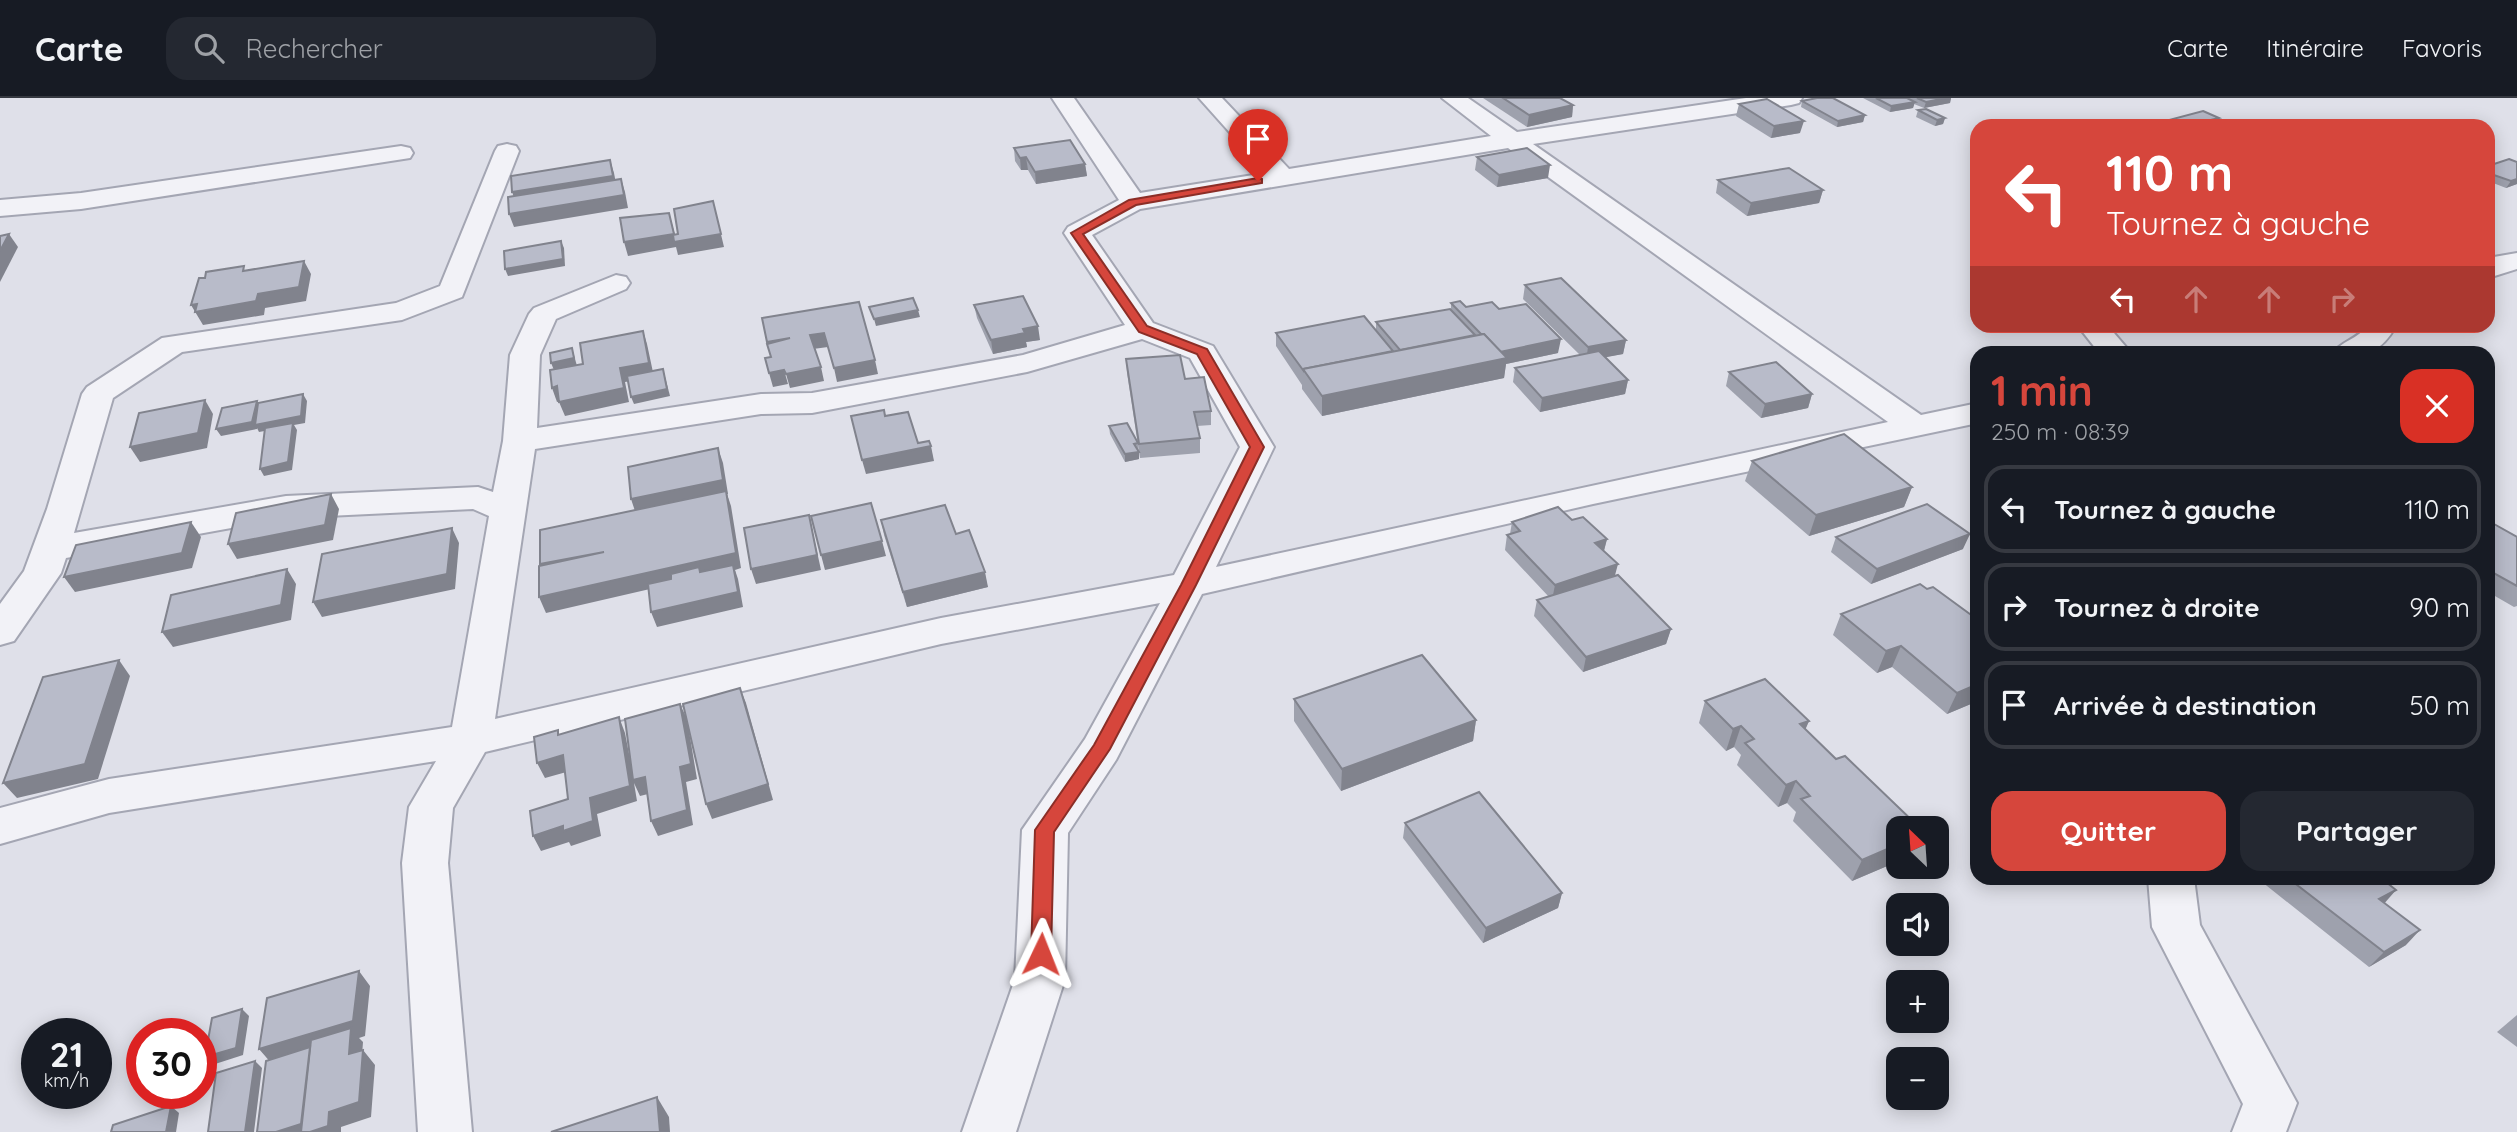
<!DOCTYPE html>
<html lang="fr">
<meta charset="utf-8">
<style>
:root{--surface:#171b24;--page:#242831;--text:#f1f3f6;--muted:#9ea1a6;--line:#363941;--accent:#d6463c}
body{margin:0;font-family:Quicksand,sans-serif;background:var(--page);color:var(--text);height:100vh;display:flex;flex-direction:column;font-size:26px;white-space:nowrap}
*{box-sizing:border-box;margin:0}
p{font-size:23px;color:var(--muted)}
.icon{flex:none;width:38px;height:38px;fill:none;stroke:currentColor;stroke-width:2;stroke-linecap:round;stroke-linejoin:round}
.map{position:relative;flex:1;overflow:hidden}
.drawer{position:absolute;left:1970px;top:248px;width:525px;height:539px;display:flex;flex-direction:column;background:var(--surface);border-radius:21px;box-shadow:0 4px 18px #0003}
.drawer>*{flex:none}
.guide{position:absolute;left:1970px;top:21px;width:525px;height:214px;border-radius:21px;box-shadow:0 4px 18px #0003;background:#d6463c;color:#fff;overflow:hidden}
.needle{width:46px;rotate:335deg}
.tools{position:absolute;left:1886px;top:718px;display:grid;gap:14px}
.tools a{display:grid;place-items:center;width:63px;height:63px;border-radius:14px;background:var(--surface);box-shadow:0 4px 18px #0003;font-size:35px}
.speed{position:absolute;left:21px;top:920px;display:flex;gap:14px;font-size:35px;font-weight:700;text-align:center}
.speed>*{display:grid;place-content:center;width:91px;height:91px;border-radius:50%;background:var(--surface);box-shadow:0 4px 18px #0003;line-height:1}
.speed small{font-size:18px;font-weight:400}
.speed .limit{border:10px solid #d22;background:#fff;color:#111}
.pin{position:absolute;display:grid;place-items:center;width:60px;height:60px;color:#fff;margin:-72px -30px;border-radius:50% 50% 50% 0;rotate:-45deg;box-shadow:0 0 7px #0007}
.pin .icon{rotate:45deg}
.me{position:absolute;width:77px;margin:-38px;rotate:2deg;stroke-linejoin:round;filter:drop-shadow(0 0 5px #0008)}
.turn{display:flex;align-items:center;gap:24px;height:147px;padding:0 21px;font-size:32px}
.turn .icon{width:91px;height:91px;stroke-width:2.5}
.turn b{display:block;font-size:49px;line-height:60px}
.lanes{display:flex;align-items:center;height:66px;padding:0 21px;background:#0003;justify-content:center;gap:35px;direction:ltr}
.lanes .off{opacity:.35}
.round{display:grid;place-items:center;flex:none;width:74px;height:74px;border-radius:21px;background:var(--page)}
.head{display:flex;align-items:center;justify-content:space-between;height:119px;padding:0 21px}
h1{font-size:42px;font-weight:800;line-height:52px;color:var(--accent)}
.primary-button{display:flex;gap:14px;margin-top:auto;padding:14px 21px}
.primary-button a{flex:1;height:80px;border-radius:21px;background:var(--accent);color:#fff;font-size:28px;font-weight:800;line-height:80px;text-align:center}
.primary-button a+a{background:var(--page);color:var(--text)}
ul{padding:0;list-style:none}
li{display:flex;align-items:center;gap:21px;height:88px;margin:0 14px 10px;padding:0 7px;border:4px solid var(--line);border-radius:21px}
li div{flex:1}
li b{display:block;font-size:26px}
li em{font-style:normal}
header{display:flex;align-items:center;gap:42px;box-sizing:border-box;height:98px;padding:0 35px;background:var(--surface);border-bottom:2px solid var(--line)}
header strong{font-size:33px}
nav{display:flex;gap:38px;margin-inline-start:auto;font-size:24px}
.search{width:490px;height:63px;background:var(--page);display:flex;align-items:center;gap:18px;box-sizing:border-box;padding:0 24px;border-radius:21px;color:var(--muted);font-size:26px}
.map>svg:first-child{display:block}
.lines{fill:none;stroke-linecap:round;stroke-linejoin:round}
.minor-casing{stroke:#a4a6b3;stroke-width:4}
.minor{fill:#f2f2f7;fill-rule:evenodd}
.wall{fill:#9ea1ad}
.shaded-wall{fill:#81838d}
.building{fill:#b8bbc9;stroke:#81838d;stroke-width:2}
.route{fill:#d6463c;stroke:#8b2e27;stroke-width:2}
</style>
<header>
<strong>Carte</strong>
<div class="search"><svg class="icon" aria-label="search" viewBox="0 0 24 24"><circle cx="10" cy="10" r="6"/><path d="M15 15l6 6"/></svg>Rechercher</div>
<nav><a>Carte</a><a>Itinéraire</a><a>Favoris</a></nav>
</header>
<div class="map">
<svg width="2517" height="1034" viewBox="0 0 2517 1034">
<rect width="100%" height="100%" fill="#dfe0e9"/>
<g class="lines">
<g class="minor-casing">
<g id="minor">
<path d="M1052,0H1074L1140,95L1266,75L1199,0H1222L1289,71L1491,38L1442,0H1468L1517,34L1746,0H1802L1799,5L1791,7L1533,46L1921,317L1978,305V325L1593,406L1202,496L1116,662L1068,735L1065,881L1016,1034H962L1015,881L1022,732L1085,641L1160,505L941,546L485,654L453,710L448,765L472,1034H418L402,765L409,709L436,663L109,715L0,746V710L109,681L452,629L489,418L473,411L286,420L66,460L61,475L14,543L0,547V506L24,473L47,411L82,296L87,289L162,240L396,205L440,188L495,53L498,48L507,46L516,48L519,53L462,199L402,222L182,254L113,300L74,435L286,398L478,389L493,394L503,343L510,257L529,216L534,210L616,177L626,179L630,185L626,191L556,221L540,257L537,330L761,296L812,295L1023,257L1125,227L1064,135L1068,129L1119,102ZM1508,50L1888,324L1216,469L1274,349L1213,248L1153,225L1092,137L1140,111ZM1142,241L1190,260L1240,349L1174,477L941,520L495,621L535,351L761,316L812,315L1027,274Z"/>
<path d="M401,48L410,50L413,55L410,60L81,111L0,118V102L81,95Z"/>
<path d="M2517,155V171L2488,180V160Z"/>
<path d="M2078,228H2108L2132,256H2100Z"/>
<path d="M2367,228H2396C2378,259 2365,256 2332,256C2341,243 2358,241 2367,228Z"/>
<path d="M2148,780H2194L2200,827L2297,1005L2286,1034H2232L2243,1006L2152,829Z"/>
</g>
</g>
<use href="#minor" class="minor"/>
</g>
<g class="wall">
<path d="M1483,0H1560L1573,7L1572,19L1527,29Z"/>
<path d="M1863,0H1951L1950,5L1924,10L1914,6L1913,10L1890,14Z"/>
<path d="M1802,3L1865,17L1863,24L1837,29L1801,9Z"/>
<path d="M1739,6L1800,35L1771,40L1736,18Z"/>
<path d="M1918,12L1945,20L1943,26L1935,28L1916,19Z"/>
<path d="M1014,50L1085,66L1087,78L1036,86L1028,72H1021L1015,63Z"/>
<path d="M1477,59L1548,80L1497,89L1475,72Z"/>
<path d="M2517,64V86L2506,90L2488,83V68Z"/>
<path d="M1718,82L1823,92L1819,105L1747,118L1716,95Z"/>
<path d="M1525,187L1626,242L1623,256L1605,259L1628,282L1625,296L1540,314L1513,284L1515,270L1580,257L1523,201Z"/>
<path d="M1451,205L1466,209L1499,211L1558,255L1506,266L1504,280L1322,318L1302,291V287L1276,248V235L1376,232V224L1451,211Z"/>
<path d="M974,207L1040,242L1026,244L1027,249L993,256L977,220Z"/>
<path d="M1126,261L1185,281L1211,313V327L1197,328L1200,340V355L1140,360L1127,275Z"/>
<path d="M1729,274L1812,296L1808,310L1761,320L1726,288Z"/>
<path d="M1109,328L1138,345L1139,361L1125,364L1110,336Z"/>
<path d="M1752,363L1912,389L1904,409L1809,438L1745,383Z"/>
<path d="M881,422L956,436L988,489L907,509L884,437Z"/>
<path d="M1572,422L1607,441L1604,453L1615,478L1671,531L1666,546L1583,574L1534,518L1537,502L1549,499L1505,452L1507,437L1510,436L1512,424Z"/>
<path d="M2488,428L2517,439V508L2514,509L2488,494Z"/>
<path d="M1836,439L1963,451L1871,486L1831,454Z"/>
<path d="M1927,491L1978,522V603L1947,616L1892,569L1877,575L1833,537L1841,516Z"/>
<path d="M1294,601L1476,622L1473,643L1341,693L1294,623Z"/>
<path d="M1705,603L1809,623L1805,631L1899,730V763L1852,783L1793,723L1796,714L1787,705L1778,709L1737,667L1741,657L1734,649L1726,653L1699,625Z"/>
<path d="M1405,725L1562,795L1558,810L1483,845L1403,740Z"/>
<path d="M2257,780H2381L2384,805L2406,847L2369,869Z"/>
<path d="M2517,917V949L2497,934Z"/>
</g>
<g class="shaded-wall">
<path d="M1946,0H1951L1950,5L1924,10L1926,4Z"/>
<path d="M1915,4L1913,10L1890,14L1891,8Z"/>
<path d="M1573,7L1572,19L1527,29L1529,17Z"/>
<path d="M1865,17L1863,24L1837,29L1838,23Z"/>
<path d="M1945,20L1943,26L1935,28L1937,22Z"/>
<path d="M2219,20L2216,26L2208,28H2186Z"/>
<path d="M1804,23L1800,35L1771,40L1774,28Z"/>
<path d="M1026,59L1028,72H1021L1020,60Z"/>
<path d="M610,62L614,75L617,91L517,107L512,94Z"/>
<path d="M1085,66L1087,78L1036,86L1035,74Z"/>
<path d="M1550,67L1548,80L1497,89L1499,77Z"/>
<path d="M621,81L625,94L628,110L514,129L509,116Z"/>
<path d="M2517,81V86L2506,90L2511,83Z"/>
<path d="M1823,92L1819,105L1747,118L1751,105Z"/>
<path d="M713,103L724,149L678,157L676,149L628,158L624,144L669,115L677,144Z"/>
<path d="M9,136L18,149L0,184V153Z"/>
<path d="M561,143L564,150L565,168L508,178L505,171Z"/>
<path d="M304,163L311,176L306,203L265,210L264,217L203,227L191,207L258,196Z"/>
<path d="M918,212L920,219L876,228L874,221Z"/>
<path d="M1038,228L1040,242L1026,244L1027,249L993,256L991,242L1023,231Z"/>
<path d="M643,233L647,246L654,279L625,284L629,304L565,318L559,304Z"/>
<path d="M824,235L828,249L813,251L810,237Z"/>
<path d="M1561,241L1558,255L1506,266L1504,280L1322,318V298L1497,254Z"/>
<path d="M1626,242L1623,256L1586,263L1588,249Z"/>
<path d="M572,250L577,268L554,272L551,265Z"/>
<path d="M875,262L878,276L837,284L834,270Z"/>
<path d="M821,269L824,283L790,290L786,276Z"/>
<path d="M663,271L670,298L634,306L631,299Z"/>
<path d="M784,272L788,286L773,289L769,275Z"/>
<path d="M1628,282L1625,296L1540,314L1542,300Z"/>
<path d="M557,288L563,303L557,304L552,290Z"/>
<path d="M303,296L307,303L305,325L294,327L297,332L292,372L264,378L260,371L292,328L259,334L257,330V331L221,338L216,331L257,303L261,311Z"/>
<path d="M1812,296L1808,310L1761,320L1765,306Z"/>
<path d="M205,302L213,316L207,350L140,364L130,349Z"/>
<path d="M931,348L934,363L866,376L862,362Z"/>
<path d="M718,350L723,365L728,396H727L731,408L741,470L735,472L738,481L743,509L657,529L651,514L702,479L546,515L539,499L636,416L631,401Z"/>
<path d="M1139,354V361L1125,364V356Z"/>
<path d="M1912,389L1904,409L1809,438L1816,417Z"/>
<path d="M331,396L339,411L333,442L237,461L228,446Z"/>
<path d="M809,417L821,472L756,486L751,471Z"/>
<path d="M191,424L201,439L192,470L75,494L64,479Z"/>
<path d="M452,430L459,445L455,491L322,519L313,504Z"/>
<path d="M1970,436L1963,451L1871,486L1877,471Z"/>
<path d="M1607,441L1603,456L1595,445Z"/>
<path d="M882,443L886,458L825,472L821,457Z"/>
<path d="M1618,466L1614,481L1552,502L1555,487Z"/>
<path d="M287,471L296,486L291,522L173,549L162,534Z"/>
<path d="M985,474L988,489L907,509L903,494Z"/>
<path d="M1671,531L1666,546L1583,574L1586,559Z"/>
<path d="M1901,548L1892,569L1877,575L1886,553Z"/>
<path d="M119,562L130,578L98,681L17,700L3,685Z"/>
<path d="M1978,586V603L1947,616L1957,595Z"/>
<path d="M740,590L746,605L773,702L712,721L706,706Z"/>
<path d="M680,606L687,621L697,681L686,684L693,727L658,738L651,723L680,669Z"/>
<path d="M619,619L625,635L634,682L645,679L652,695L640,698L634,685L637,703L597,716L601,738L571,748L569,744L541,753L533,738L563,728L590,700Z"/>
<path d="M1476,622L1473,643L1341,693L1342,671Z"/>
<path d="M1809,623L1800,644V626Z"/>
<path d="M1741,628L1734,649L1726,653L1733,631Z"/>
<path d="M563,657L570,673L545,680L537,665Z"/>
<path d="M1796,683L1787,705L1778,709L1786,687Z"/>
<path d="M1899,746V763L1852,783L1862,762Z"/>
<path d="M2396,792L2383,807L2379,801Z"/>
<path d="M1562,795L1558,810L1483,845L1486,830Z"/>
<path d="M2420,832L2406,847L2369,869L2384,854Z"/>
<path d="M359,873L370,888L365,938L359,940L363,944L361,971L305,1034H276L272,966L259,951Z"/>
<path d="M242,911L249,918L243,957L212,967L205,959Z"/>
<path d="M363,952L375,967L371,1019L341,1029V1034H310L329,1014Z"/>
<path d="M255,963L262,970L254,1034H245Z"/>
<path d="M657,999L669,1019L670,1034H660Z"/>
<path d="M171,1008L179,1015L176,1034H166Z"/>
</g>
<g class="building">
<path d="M1503,0H1560L1573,7L1529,17Z"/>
<path d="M1817,0H1833L1865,17L1838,23L1802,3Z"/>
<path d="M1876,0H1907L1915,4L1891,8Z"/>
<path d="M1917,0H1946L1926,4Z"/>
<path d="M1767,1L1804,23L1774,28L1739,6Z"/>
<path d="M1926,11L1945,20L1937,22L1918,12Z"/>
<path d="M2203,13L2219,20L2186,28H2153L2150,27Z"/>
<path d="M1070,42L1085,66L1035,74L1026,59L1020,60L1014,50Z"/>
<path d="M1527,50L1550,67L1499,77L1477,59Z"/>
<path d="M2509,61L2517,64V81L2511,83L2488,75V68Z"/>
<path d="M610,62L613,78L512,94L511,78Z"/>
<path d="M1789,70L1823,92L1751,105L1718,82Z"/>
<path d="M621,81L624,97L509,116L508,99Z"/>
<path d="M713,103L721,136L674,144L673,137L678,136L674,111Z"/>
<path d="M669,115L674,136L624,144L620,120Z"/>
<path d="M9,136L0,153V138Z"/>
<path d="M561,143L563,161L505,171L504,153Z"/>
<path d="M304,163L299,189L258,196L256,203L195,214L197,206L191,207L199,180H205L206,174L244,168L243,173Z"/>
<path d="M1561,180L1626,242L1588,249L1525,187Z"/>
<path d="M1023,198L1038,228L1023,231L1025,235L991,242L974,207Z"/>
<path d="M913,200L918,212L874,221L869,209Z"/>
<path d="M1460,203L1466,209L1492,204L1499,211L1526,206L1561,241L1500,254L1484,236H1481L1451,205Z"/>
<path d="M859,204L875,262L834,270L824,235L810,237L821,269L786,276L784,272L769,275L765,260L771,259L767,246L790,240L767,244L762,220Z"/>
<path d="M1450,211L1475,237L1400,252L1376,224Z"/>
<path d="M1364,218L1393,253L1303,271V272L1276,235Z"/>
<path d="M643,233L649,265L620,270L624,290L559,304L557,288L552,290L550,272L583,266L580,245Z"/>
<path d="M1484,236L1507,260L1322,298L1303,271Z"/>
<path d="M572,250L574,260L551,265L550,255Z"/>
<path d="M1599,253L1628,282L1542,300L1515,270Z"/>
<path d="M1180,257L1185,281L1204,279L1211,313L1194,314L1200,340L1139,346L1126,261Z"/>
<path d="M1776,264L1812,296L1765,306L1729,274Z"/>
<path d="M663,271L667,291L631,299L627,278Z"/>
<path d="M303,296L301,318L255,327L258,305Z"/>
<path d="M205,302L198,335L130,349L139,315Z"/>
<path d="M257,303L252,324L216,331L222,310Z"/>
<path d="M884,312L885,318L908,314L918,345L929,343L931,348L862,362L851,318Z"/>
<path d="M293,325L288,364L260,371L265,330Z"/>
<path d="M1127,325L1138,345L1134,346L1139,354L1125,356L1109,328Z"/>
<path d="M1844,336L1912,389L1816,417L1752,363Z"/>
<path d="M718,350L723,382L631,401L628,369Z"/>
<path d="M726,393L736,455L539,499V468L604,454L540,466V432Z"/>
<path d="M331,396L325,427L228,446L236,415Z"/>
<path d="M871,405L882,443L821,457L811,418Z"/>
<path d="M1927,406L1970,436L1877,471L1836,439Z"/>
<path d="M945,407L956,436L969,432L985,474L903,494L881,422Z"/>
<path d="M1558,409L1572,422L1583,419L1607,441L1595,445L1618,466L1555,487L1507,437L1520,433L1512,424Z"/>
<path d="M809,417L817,457L751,471L744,430Z"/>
<path d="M191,424L182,455L64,479L76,447Z"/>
<path d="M2494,426L2517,439V488L2488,472V428Z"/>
<path d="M452,430L447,476L313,504L322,456Z"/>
<path d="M733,467L738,494L651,514L648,486L671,481V476L699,469L700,474Z"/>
<path d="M287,471L281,507L162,534L171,497Z"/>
<path d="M1618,477L1671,531L1586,559L1537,502Z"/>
<path d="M1920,486L1927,491L1933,489L1978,522V586L1957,595L1901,548L1886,553L1841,516Z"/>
<path d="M1422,557L1476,622L1342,671L1294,601Z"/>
<path d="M119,562L85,666L3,685L43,579Z"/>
<path d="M1765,581L1809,623L1800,626L1836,661L1845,658L1920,730H1899V746L1862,762L1801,701L1810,698L1796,683L1786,687L1745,645L1754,641L1741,628L1733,631L1705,603Z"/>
<path d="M740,590L768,686L706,706L683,606Z"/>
<path d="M680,606L691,666L680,669L687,712L651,723L645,679L633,682L625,621Z"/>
<path d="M619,619L630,688L590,700L593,723L563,733V728L533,738L530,713L568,701L563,657L537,665L534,639L558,632V637Z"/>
<path d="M1479,694L1562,795L1486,830L1405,725Z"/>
<path d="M2288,780H2381L2396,792L2379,801L2420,832L2384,854Z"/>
<path d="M359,873L353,923L259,951L267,900Z"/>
<path d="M242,911L236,950L205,959L212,920Z"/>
<path d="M351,930L349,956L363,952L359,1004L329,1014L328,1028L310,1034H301L311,942Z"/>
<path d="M310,949L301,1026L276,1034H257L266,963Z"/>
<path d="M255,963L245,1034H208L216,975Z"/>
<path d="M657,999L660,1034H551Z"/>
<path d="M171,1008L166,1034H111L113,1027Z"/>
</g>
<path class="route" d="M1258,80L1262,81V85L1136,107L1083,136L1147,228L1207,251L1264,349L1196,487L1110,651L1054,734L1051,856L1048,862L1041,865L1034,862L1031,856L1035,732L1094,647L1181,487L1250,349L1197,256L1139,234L1071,135L1129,102Z"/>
</svg>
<div class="tools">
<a><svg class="needle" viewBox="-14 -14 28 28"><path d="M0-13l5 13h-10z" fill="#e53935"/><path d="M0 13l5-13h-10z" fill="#9ea1a6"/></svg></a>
<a><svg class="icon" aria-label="sound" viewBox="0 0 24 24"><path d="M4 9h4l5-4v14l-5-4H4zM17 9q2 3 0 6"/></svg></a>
<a>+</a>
<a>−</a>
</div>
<div class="speed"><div>21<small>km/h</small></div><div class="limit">30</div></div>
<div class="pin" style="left:1258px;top:83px;background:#d93025"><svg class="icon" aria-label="arrive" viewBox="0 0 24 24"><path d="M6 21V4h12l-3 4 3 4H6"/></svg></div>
<svg class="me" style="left:1041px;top:856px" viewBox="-20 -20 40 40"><path d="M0-17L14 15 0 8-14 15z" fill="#d6463c" stroke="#fff" stroke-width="4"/></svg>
<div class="guide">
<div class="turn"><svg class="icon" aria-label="left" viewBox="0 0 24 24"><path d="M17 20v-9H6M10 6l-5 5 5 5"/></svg><div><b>110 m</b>Tournez à gauche</div></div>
<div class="lanes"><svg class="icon" aria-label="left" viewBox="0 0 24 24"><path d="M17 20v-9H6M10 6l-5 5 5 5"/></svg><svg class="icon off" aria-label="ahead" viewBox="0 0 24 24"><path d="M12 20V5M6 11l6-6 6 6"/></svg><svg class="icon off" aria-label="ahead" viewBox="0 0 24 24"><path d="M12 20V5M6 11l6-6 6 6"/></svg><svg class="icon off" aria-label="right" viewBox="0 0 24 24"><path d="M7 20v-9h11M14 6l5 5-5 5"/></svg></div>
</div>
<section class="drawer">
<div class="head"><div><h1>1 min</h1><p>250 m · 08:39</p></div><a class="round" style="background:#d93025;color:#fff"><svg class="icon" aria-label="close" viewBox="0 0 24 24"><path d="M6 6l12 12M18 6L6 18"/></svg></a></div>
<ul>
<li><svg class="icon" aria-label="left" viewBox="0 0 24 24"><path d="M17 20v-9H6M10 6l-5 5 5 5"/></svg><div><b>Tournez à gauche</b></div><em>110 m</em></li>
<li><svg class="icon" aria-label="right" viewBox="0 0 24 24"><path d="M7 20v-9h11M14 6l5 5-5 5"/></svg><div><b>Tournez à droite</b></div><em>90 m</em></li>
<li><svg class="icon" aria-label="arrive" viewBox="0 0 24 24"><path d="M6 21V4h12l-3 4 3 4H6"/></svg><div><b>Arrivée à destination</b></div><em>50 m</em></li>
</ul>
<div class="primary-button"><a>Quitter</a><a>Partager</a></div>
</section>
</div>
